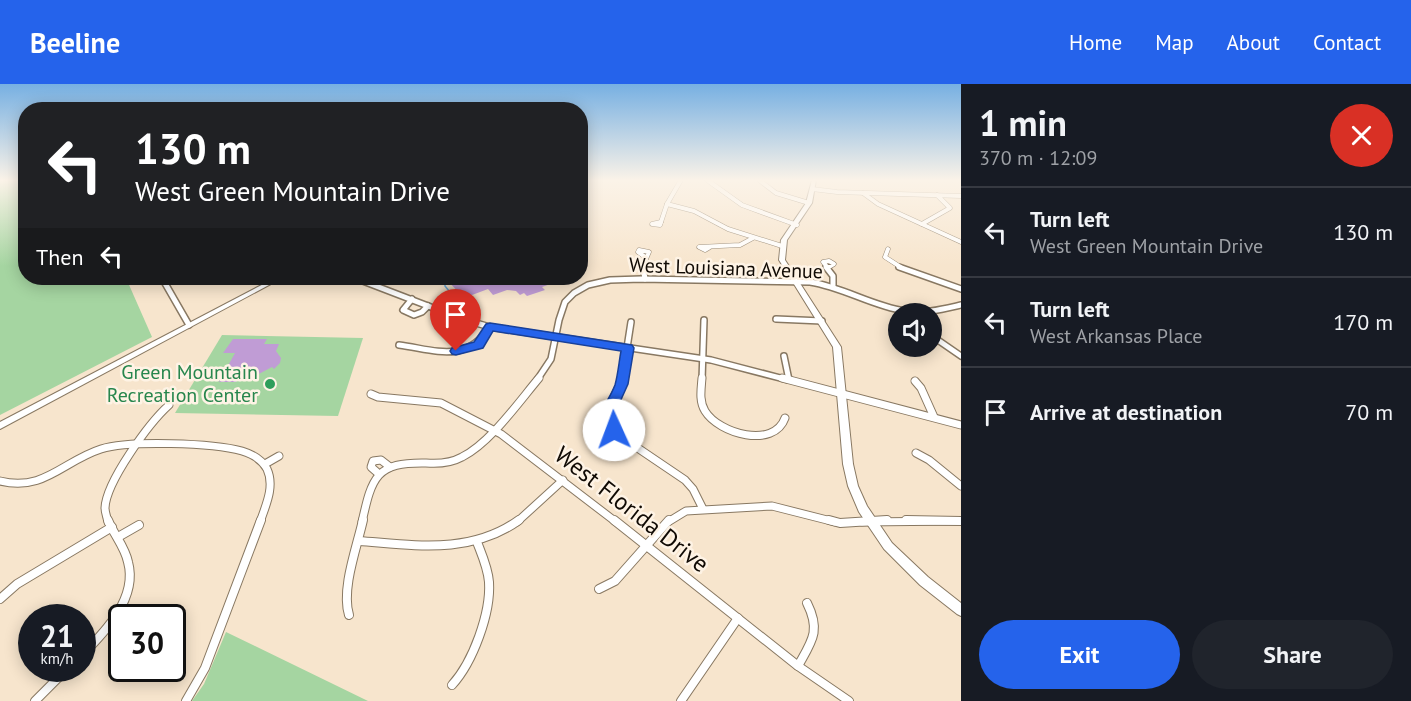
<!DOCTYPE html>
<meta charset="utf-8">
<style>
:root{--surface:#171b24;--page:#20242c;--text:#f1f3f6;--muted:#9ea1a6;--line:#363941;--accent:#2563eb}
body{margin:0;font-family:"PT Sans",sans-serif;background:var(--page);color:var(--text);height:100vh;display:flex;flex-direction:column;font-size:22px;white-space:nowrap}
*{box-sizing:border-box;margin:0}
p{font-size:20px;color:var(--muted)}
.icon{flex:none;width:33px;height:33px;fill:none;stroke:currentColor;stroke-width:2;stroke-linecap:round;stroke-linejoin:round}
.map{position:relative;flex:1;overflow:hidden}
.details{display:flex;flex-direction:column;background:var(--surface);width:450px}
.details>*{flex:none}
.banner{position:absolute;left:18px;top:18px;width:570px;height:183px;border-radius:24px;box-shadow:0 3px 15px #0003;background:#202124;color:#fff;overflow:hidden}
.controls{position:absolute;left:888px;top:219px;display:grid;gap:12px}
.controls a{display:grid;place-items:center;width:54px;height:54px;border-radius:50%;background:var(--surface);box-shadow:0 3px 15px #0003;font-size:30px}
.speed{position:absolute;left:18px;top:520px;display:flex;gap:12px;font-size:30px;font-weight:700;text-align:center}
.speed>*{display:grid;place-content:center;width:78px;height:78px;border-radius:50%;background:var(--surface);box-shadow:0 3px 15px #0003;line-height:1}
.speed small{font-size:15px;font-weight:400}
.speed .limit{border:3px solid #111;border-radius:9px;background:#fff;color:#111}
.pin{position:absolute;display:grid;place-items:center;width:51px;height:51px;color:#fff;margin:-62px -26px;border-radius:50% 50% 50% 0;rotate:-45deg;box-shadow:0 0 6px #0007}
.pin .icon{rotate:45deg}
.me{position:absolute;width:66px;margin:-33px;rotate:358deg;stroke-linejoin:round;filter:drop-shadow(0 0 4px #0008)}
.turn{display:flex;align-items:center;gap:21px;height:126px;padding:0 18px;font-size:27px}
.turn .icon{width:78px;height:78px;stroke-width:2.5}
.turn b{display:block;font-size:42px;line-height:51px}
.then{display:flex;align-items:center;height:57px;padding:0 18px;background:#0003;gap:12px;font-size:22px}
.round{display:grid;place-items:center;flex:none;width:63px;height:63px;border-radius:32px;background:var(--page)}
.overview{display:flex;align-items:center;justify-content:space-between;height:102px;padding:0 18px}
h1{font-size:36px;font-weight:800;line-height:45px}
.button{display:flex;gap:12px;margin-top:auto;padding:12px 18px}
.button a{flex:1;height:69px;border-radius:36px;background:var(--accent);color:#fff;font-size:24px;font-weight:800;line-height:69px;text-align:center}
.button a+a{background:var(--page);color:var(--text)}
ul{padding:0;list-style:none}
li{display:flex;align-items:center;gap:18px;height:90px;padding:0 18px;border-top:2px solid var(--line)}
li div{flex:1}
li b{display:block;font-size:22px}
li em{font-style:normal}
header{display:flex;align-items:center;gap:36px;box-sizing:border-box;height:84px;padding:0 30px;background:var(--accent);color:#fff}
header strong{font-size:28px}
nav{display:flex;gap:33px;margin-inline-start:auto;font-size:21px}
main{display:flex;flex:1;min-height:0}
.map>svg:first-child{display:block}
.green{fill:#a5d5a1}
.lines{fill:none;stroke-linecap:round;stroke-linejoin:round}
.stream{stroke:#6eabd8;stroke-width:1.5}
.building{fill:#c09cd5}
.street-far3-casing{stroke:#887862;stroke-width:5}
.street-far2-casing{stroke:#887862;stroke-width:8}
.street-far1-casing{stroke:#887862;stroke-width:9}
.street-casing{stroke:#887862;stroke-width:10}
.secondary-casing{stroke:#887862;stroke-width:2}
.street-far3{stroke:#fff;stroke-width:4}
.street-far2{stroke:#fff;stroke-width:5}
.street-far1{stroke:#fff;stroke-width:7}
.street{stroke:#fff;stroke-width:8}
.secondary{fill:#fff;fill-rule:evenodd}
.route{fill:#2563eb;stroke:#184099;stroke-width:1.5}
.leisure-dot{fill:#2e9e5b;stroke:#fef3e5;stroke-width:2}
.labels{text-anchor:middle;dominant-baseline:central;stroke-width:5;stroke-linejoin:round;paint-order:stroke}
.street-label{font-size:20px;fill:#100a04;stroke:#fef3e5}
.leisure-label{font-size:20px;fill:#27864d;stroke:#fef3e5;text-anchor:end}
.near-street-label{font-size:24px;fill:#100a04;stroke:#fef3e5}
</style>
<header>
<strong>Beeline</strong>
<nav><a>Home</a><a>Map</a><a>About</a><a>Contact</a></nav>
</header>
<main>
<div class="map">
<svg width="961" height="617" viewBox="0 0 961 617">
<rect width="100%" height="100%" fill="#f7e5cd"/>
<g class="green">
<path d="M0,96H25L26,194H126L152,253L0,331Z"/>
<path d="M222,251L363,254L338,332L175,329Z"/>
<path d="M226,548L368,617H192L204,600Z"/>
</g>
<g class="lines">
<path class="stream" d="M445,194V202L458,218L457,227L472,233"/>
</g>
<g class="building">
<path d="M455,194H551L556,198L542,203L545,206L527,212L524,209L520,211L516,207L507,206L493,211L488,205L464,214L447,196Z"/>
<path d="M233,255H267L264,260H279L276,267L281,274L280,279L274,285L272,283L255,292L251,286H242L236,298H219L235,269H223Z"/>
</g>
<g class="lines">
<g class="street-far3-casing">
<g id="street-far3">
<path d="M707,96L742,121L797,141"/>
<path d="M759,96L776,109L809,119"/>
<path d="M812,105L837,108L961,112"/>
<path d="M863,109L878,120L961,158"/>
<path d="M667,120L694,127L728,145L782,162"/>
<path d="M661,138L660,141L652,140Z"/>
<path d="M661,138L667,120L681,96"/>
<path d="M922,140L950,124L937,111"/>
<path d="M710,163L705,166L699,163L740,161L753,154"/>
<path d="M888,165L885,173L902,184"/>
<path d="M642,184L649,168L639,166L638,168L645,173"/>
<path d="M828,184L823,178L829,177L834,180L829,183"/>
</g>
</g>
<g class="street-far2-casing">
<g id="street-far2">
<path d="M643,183L645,195"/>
<path d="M826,183L833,192V203"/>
<path d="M899,183L961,205"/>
<path d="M162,194L189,241"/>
<path d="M355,194L462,235L490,243L711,276L788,296"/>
<path d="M412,215L403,226L414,231L422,228L428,222"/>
<path d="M776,235L822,237"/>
<path d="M932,252L961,272"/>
<path d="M399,261C436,266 465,280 490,243"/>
<path d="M784,272L789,296"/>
<path d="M537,296L551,275L559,236L565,218L574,209L588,201L610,196L641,195L810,198C843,203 872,222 905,227C924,230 943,225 961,221"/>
<path d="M622,296L631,238"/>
<path d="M702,296L704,236"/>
</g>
</g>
<g class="street-far1-casing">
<g id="street-far1">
<path d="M623,294C613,316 602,329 617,350L685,396L693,405L703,425"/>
<path d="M702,294C701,306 699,317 705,327C719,350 774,365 785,334"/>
<path d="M782,294L961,341"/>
<path d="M915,297L921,304L934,333"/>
<path d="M371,310L378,313L441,319L501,350L616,438"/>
<path d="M916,369L929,376L961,402"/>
<path d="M265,380L279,372"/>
<path d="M379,390L371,383L373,377L381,376L390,383"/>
<path d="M0,397C44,408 63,377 101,365C129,356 213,359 242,367C252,370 262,376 267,385C275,402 266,421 260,438"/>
<path d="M108,438C107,433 105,429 105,424C106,398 149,339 169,321"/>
<path d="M362,438C372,393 376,378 426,379C438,380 451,379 462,373C490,359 518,319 539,294"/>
<path d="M517,438L563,396"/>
<path d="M668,438L686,427L772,422L835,438"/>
<path d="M862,438L961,437"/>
</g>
</g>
<g class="street-casing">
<g id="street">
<path d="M614,436L798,582L849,617"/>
<path d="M829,436L840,439L887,436"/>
<path d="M906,436L961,437"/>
<path d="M118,453L139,441"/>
<path d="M359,457C414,461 471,471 519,436"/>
<path d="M599,505L615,497L669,436"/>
<path d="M0,515L17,500L112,443"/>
<path d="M349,531C341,505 357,463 363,436"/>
<path d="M82,571C105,548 138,514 128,478C125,463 114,451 108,436"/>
<path d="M798,582C812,557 821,547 807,519"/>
<path d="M452,601C473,578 491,529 489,498C488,484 482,471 477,458"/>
<path d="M35,617L67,585"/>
<path d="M186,617L205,584L261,436"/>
<path d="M681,617L738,534"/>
</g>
</g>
<g class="secondary-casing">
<g id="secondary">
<path d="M812,96H816L812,119L787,156L785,176L841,263L853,380L858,402L867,422L892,459L928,493L961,519V532L957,530L920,501L884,465L859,428L848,402L843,380L833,263L779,176L781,156L806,119Z"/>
<path d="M275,194H282L0,345V338Z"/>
</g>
</g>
<use href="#street-far3" class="street-far3"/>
<use href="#street-far2" class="street-far2"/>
<use href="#street-far1" class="street-far1"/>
<use href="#street" class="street"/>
<use href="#secondary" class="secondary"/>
</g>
<linearGradient id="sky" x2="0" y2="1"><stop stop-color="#77b0e2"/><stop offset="0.53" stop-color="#fbf3e8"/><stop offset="1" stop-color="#fbf3e8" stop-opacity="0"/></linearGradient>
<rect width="961" height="182" fill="url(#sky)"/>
<path class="route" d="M490,239L632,261L634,264L628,300L615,329L616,338L621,346L619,350H608C594,327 607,322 615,301C618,290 619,278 621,267L493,247L483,264L456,271L452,270L450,267L452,264L474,258L486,240Z"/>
<circle class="leisure-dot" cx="270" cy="300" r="6"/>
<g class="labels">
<g class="street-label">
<text transform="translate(726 184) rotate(2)">West Louisiana Avenue</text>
</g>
<g class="leisure-label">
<text x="258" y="288">Green Mountain<tspan x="258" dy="23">Recreation Center</tspan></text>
</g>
<g class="near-street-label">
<text transform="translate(632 425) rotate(38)">West Florida Drive</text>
</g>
</g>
</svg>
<div class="controls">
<a><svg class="icon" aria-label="sound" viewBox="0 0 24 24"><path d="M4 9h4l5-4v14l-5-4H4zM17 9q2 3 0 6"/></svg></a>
</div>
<div class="speed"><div>21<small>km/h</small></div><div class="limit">30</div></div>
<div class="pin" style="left:456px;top:267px;background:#d93025"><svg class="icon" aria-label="arrive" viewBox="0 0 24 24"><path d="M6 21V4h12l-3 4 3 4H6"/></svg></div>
<svg class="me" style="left:614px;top:346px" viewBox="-20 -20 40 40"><circle r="19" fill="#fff"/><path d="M0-13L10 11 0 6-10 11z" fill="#2563eb"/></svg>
<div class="banner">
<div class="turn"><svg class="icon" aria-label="left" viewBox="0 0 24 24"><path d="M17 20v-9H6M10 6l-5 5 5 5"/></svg><div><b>130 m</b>West Green Mountain Drive</div></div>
<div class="then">Then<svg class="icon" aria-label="left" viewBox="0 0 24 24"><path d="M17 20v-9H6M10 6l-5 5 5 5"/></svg></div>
</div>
</div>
<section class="details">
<div class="overview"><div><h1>1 min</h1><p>370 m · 12:09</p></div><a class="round" style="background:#d93025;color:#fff"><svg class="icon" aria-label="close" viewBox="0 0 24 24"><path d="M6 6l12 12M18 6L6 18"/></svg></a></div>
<ul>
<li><svg class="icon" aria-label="left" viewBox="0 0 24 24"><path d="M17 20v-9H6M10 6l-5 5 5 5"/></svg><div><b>Turn left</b><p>West Green Mountain Drive</p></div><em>130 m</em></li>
<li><svg class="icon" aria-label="left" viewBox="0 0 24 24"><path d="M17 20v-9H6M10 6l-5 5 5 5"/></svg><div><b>Turn left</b><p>West Arkansas Place</p></div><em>170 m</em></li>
<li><svg class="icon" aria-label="arrive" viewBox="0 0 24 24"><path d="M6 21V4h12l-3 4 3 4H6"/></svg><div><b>Arrive at destination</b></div><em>70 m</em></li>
</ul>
<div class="button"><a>Exit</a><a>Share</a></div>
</section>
</main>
